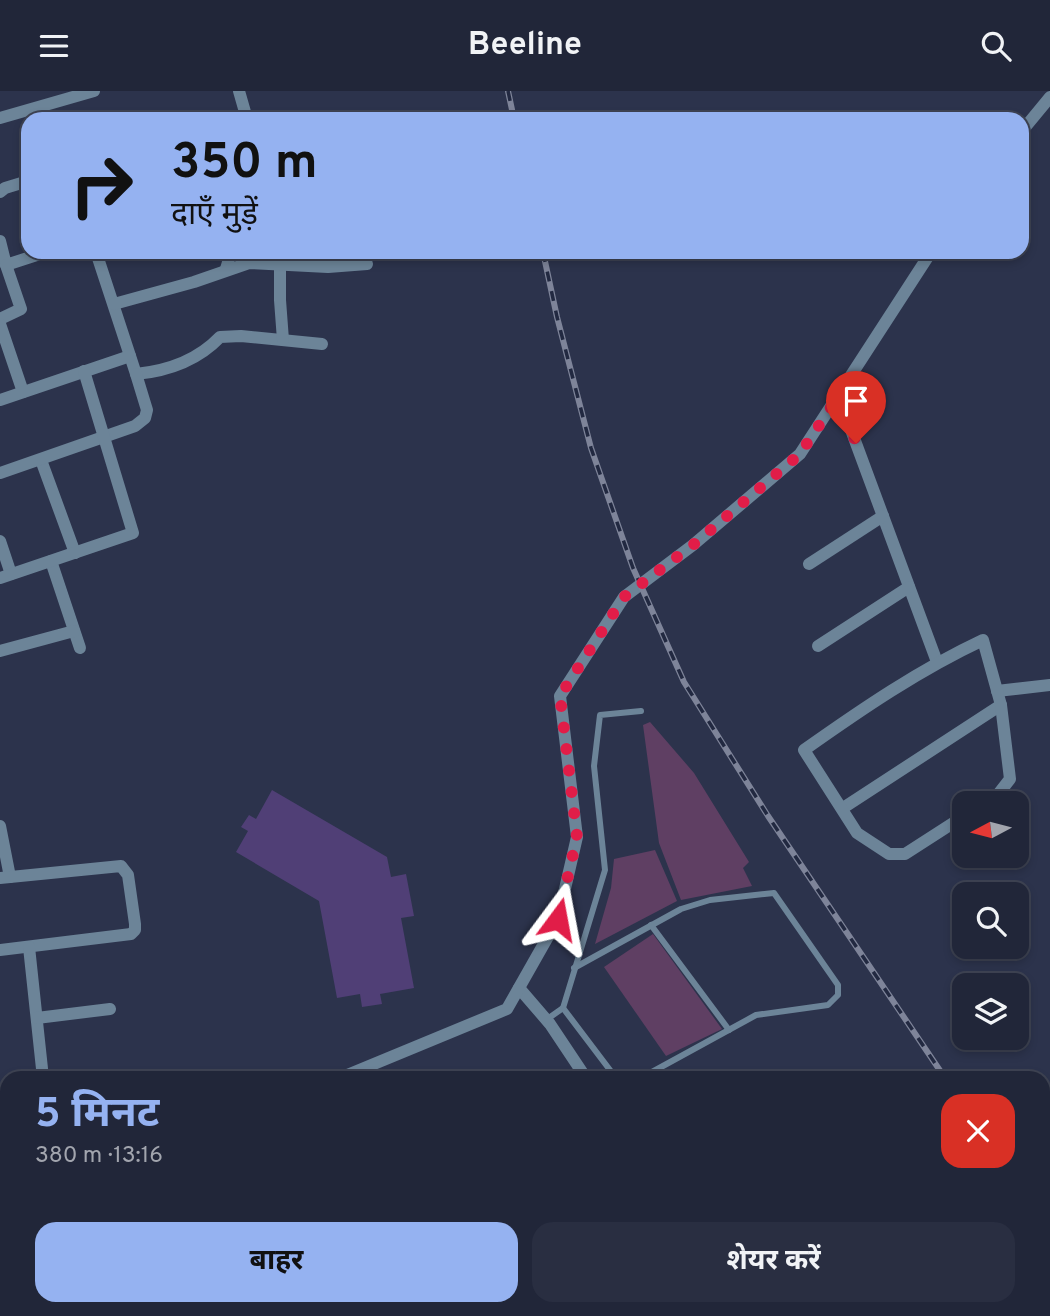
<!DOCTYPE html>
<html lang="hi">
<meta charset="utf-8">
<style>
:root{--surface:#212639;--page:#292e41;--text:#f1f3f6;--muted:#a2a5ae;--line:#3e4353;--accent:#95b2f1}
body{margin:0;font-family:Overpass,"Noto Sans Devanagari",sans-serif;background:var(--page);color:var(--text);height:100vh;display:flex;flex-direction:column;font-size:26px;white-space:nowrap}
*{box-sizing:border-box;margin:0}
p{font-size:23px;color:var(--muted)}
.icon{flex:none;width:38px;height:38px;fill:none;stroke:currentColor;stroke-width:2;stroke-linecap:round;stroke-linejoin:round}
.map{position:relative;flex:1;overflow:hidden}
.side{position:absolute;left:0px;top:980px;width:1050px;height:245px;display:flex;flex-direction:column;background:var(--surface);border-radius:21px 21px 0 0;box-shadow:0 4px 10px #0003,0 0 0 2px var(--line)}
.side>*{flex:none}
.guide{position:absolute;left:21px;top:21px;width:1008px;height:147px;border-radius:21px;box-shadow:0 4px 10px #0003,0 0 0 2px var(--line);background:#95b2f1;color:#111;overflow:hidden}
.needle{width:46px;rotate:263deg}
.controls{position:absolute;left:952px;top:700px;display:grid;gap:14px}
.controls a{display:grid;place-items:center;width:77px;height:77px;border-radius:14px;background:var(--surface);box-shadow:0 4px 10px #0003,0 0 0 2px var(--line);font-size:35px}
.pin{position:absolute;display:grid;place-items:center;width:60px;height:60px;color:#fff;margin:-72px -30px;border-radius:50% 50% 50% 0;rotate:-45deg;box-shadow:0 0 7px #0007}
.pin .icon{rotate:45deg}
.me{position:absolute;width:77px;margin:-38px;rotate:13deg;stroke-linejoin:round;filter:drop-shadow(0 0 5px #0008)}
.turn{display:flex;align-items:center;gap:24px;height:147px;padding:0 35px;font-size:32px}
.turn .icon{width:91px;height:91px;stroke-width:2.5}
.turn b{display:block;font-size:49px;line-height:60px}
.round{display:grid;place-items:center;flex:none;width:74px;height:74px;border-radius:21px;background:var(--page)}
.head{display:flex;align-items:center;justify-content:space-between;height:119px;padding:0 35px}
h1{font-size:42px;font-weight:700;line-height:52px;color:var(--accent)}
.button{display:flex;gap:14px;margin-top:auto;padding:14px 35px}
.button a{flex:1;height:80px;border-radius:21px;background:var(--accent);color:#111;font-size:28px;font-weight:700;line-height:80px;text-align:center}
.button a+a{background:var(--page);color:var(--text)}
header{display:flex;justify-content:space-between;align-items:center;height:91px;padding:0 35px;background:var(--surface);font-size:32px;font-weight:700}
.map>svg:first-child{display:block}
.green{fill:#5f3f63}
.building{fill:#503f76}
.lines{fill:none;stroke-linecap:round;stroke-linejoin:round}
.lane{stroke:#6c8498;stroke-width:6}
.street{stroke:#6c8498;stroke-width:12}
.rail-casing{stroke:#7e8499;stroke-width:6}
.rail{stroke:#222941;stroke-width:3.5;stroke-dasharray:10;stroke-linecap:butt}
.route{stroke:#e11d48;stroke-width:12;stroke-dasharray:0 21.6}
</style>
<header><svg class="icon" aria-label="menu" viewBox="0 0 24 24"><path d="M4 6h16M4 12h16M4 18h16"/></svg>Beeline<svg class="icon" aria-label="search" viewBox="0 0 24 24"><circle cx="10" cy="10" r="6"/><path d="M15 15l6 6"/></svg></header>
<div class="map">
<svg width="1050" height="1225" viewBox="0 0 1050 1225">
<rect width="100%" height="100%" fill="#2c334c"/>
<g class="green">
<path d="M650,631L694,682L749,771L743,777L752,795L681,809L659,752L643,634Z"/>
<path d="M655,759L677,810L595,853L611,797L614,768Z"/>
<path d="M653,843L722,938L666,965L604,876Z"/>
</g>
<path class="building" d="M272,699L387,766L391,786L406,783L414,825L401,827L414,897L380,903L382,913L362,916L360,903L337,907L319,810L236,761L248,740L241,736L249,724L256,728Z"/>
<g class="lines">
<g class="lane">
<path d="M651,834L729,939"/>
<path d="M574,877L681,818L710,809L774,802L838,894V904L828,914L756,924L641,987"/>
<path d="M563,917L616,987"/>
<path d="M546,929L563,917L605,779L594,675L600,624L641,620"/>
<path d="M0,1189L7,1172"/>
<path d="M0,1207L7,1206"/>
<path d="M422,1218L423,1225"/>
</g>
<g class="street">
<path d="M239,0L247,28"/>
<path d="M0,27L94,0"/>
<path d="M375,28H376"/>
<path d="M1022,40L1050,6"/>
<path d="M0,101L5,97L28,90"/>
<path d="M0,150L6,174L46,161"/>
<path d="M96,161L136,283C167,280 198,269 220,246L241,245L322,253"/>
<path d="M280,173V209L283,249"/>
<path d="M226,178L231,161"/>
<path d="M114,213L194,191L249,172L328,176L367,173"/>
<path d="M0,228L21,218L6,174"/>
<path d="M0,233L23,301"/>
<path d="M0,309L130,265"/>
<path d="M832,315L847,328L937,571"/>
<path d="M41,369L75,462"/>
<path d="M0,382L135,335L145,327L147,319L136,283"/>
<path d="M0,450L11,483"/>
<path d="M51,470L80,557"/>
<path d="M809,473L883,425"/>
<path d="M0,487L133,442L84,280"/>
<path d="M818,555L909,496"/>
<path d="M0,560L74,540"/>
<path d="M997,600L1050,594"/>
<path d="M843,717L1001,614"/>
<path d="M964,725L905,763H889L857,742L804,659C862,618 919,579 983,549L1001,614L1010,688L996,706L985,712"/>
<path d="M0,735L10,786"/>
<path d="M0,787L121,775L128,784L135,833V839L131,843L0,859"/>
<path d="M29,856L43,987"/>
<path d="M519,897L550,933L586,987"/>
<path d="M37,927L110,918"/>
<path d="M340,987L507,918L558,828L577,746L560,605L624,506L693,454L800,363L931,161"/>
<path d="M0,1112L7,1104"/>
<path d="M737,1218L743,1225"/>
<path d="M611,1225L627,1218"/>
</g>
<g class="rail-casing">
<g id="rail">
<path d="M508,0L514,28"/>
<path d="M543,161L557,226L591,357L633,477L684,591L768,725L945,987"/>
<path d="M1043,1145L1050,1157"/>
</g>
</g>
<use href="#rail" class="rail"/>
</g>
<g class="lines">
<path class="route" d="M558,828L577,746L560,605L624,506L693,454L800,363L832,315L848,328L856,352"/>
</g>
</svg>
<div class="controls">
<a><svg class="needle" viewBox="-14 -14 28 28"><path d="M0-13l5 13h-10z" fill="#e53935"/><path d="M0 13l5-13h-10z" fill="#a2a5ae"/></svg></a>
<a><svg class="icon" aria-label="search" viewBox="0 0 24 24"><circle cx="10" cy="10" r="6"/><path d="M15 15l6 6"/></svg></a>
<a><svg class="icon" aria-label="layers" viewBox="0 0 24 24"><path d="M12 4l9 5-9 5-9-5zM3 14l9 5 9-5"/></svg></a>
</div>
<div class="pin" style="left:856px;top:352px;background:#d93025"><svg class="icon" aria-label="arrive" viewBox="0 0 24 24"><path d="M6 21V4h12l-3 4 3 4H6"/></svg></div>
<svg class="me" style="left:558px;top:828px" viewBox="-20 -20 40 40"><path d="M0-17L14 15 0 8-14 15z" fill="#e11d48" stroke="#fff" stroke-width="4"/></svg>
<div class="guide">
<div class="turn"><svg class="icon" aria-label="right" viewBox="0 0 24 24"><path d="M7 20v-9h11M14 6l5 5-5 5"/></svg><div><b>350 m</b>दाएँ मुड़ें</div></div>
</div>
<section class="side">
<div class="head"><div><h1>5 मिनट</h1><p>380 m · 13:16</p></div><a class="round" style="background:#d93025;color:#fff"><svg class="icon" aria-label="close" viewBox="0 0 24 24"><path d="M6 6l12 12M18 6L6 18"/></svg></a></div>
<div class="button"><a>बाहर</a><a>शेयर करें</a></div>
</section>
</div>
